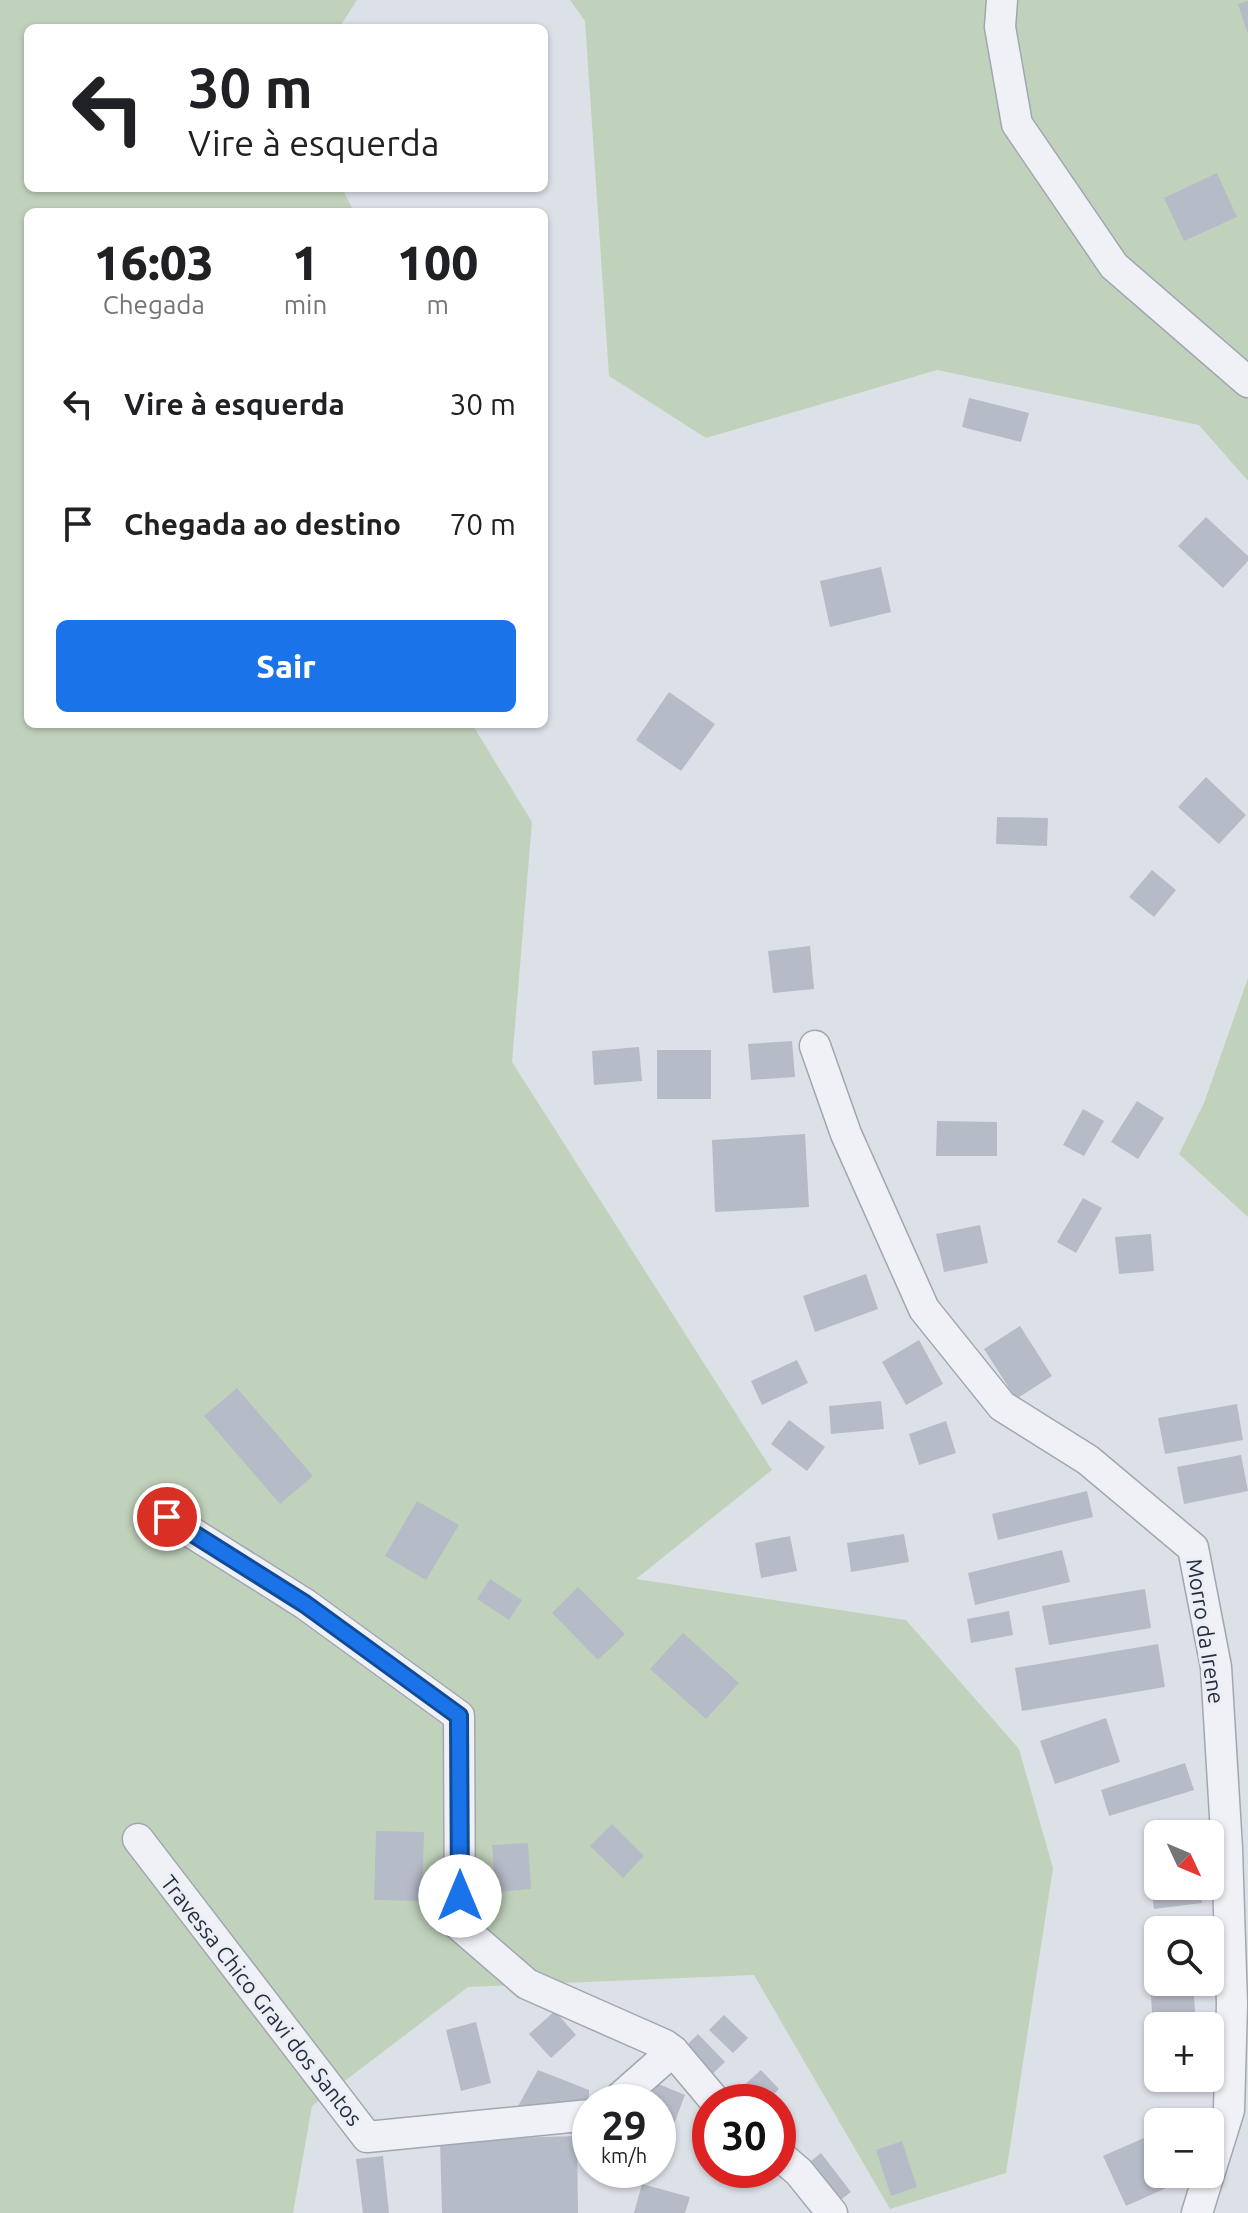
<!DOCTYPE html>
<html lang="pt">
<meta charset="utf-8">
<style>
:root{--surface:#fff;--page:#f6f6f6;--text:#202124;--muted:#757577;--accent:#1a73e8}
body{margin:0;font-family:Ubuntu,sans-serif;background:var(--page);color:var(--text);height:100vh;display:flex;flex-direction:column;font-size:30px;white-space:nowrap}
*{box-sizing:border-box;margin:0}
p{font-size:26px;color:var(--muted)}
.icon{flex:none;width:44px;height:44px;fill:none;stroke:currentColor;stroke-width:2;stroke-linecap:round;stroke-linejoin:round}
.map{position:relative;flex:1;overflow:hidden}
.side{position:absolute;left:24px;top:208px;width:524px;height:520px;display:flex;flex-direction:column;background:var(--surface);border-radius:12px;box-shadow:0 2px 6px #0004}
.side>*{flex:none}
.guide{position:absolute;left:24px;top:24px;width:524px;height:168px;border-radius:12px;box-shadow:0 2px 6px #0004;background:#fff;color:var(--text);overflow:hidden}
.needle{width:52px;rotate:134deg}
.controls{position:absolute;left:1144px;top:1820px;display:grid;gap:16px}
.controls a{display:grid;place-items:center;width:80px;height:80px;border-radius:12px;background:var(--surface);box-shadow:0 2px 6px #0004;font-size:40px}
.speed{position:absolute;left:572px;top:2084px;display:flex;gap:16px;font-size:40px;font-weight:700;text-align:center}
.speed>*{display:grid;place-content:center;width:104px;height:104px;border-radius:50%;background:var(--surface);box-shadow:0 2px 6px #0004;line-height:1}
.speed small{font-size:20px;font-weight:400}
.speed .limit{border:12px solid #d22;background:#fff;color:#111}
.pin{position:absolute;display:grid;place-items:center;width:68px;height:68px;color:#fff;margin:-34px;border:4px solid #fff;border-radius:50%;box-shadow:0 2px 8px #0007}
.me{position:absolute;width:88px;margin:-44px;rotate:0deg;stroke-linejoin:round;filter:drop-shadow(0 0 6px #0008)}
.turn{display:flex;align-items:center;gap:28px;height:168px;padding:0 32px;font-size:36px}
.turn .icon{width:104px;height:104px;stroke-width:2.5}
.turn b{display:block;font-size:56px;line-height:68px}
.eta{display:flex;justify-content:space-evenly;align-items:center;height:136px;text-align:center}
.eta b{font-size:48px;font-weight:800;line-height:56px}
.cta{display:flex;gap:16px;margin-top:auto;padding:16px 32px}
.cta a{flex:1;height:92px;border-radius:12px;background:var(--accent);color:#fff;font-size:32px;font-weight:800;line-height:92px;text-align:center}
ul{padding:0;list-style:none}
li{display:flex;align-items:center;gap:24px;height:120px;padding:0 32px}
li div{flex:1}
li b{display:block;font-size:30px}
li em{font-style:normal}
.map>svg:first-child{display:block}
.green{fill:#c1d2bc}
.building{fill:#b6bbc8}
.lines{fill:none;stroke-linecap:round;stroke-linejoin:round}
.street-casing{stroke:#a1a7b1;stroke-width:33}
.street{stroke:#eff1f6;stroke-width:30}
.route-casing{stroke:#114b97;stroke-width:20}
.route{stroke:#1a73e8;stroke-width:14}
.labels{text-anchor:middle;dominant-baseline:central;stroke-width:6;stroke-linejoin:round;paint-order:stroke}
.street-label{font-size:22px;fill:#252d3f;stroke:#ebeff5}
</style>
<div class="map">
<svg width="1248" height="2213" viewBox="0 0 1248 2213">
<rect width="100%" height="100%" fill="#dce0e7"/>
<g class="green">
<path d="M0,0H357L339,28H28V188H342L354,212H28V724H472L532,822L512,1062L772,1470L636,1579L906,1620L1019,1749L1053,1868L1006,2173L890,2209L754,1975L468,1987L312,2106L293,2213H0Z"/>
<path d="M570,0H1248V481L1199,425L937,370L706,438L609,376L585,21Z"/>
<path d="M1248,978V1217L1179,1154L1204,1103Z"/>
</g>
<g class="building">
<path d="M1248,1V32H1247L1238,4Z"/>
<path d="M1217,173L1237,217L1184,241L1164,198Z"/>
<path d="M969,398L1029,413L1021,442L962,427Z"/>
<path d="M1206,517L1248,556V561L1223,588L1178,546Z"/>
<path d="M881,567L891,612L830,627L820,581Z"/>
<path d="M669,692L715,724L681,771L636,740Z"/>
<path d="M1206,777L1246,815L1219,844L1178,807Z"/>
<path d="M997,817L1048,818L1047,846L996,844Z"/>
<path d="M1152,870L1176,890L1154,917L1129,897Z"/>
<path d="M810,946L814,989L773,993L768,951Z"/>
<path d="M792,1041L795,1077L751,1080L748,1044Z"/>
<path d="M639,1047L642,1081L594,1085L592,1051Z"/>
<rect x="657" y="1050" width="54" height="49"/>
<path d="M1137,1101L1164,1118L1138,1159L1111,1142Z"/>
<path d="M1083,1109L1104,1121L1084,1156L1063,1145Z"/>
<path d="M937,1121L997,1122V1156H936Z"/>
<path d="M805,1134L809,1207L715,1212L712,1140Z"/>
<path d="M1083,1198L1102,1208L1076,1253L1057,1242Z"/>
<path d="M980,1225L988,1263L944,1272L936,1234Z"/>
<path d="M1151,1234L1154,1271L1119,1274L1115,1237Z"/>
<path d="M866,1274L878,1309L815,1332L803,1296Z"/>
<path d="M1020,1326L1052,1376L1016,1399L984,1349Z"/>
<path d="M919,1340L943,1384L906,1405L882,1362Z"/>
<path d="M797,1360L808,1383L762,1405L751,1381Z"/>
<path d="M237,1388L313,1476L280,1504L204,1416Z"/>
<path d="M881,1401L884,1429L831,1434L829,1406Z"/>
<path d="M1237,1404L1243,1440L1165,1454L1158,1418Z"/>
<path d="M789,1420L825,1447L807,1471L771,1444Z"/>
<path d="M946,1421L956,1453L919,1465L909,1434Z"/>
<path d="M1241,1455L1248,1491L1184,1504L1177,1467Z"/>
<path d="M1087,1491L1093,1517L998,1540L992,1514Z"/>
<path d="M417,1501L459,1525L426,1580L385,1556Z"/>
<path d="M904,1534L909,1562L851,1572L847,1543Z"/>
<path d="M790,1536L797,1571L761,1578L755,1543Z"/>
<path d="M1062,1550L1070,1582L975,1605L968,1573Z"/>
<path d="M490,1579L522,1600L509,1620L477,1599Z"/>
<path d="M578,1587L625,1634L598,1660L552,1613Z"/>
<path d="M1145,1589L1151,1628L1049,1645L1042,1606Z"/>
<path d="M1009,1611L1013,1635L971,1643L967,1619Z"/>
<path d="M683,1633L739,1683L706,1719L650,1669Z"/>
<path d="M1158,1644L1165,1687L1022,1711L1015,1668Z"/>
<path d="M1106,1718L1120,1762L1055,1784L1040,1741Z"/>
<path d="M1185,1763L1194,1790L1109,1816L1101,1790Z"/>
<path d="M612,1824L644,1856L623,1878L590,1846Z"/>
<path d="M376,1831L424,1832L422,1901L374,1900Z"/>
<path d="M528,1843L531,1889L496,1892L492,1845Z"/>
<path d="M1158,1873V1886H1199L1202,1903L1154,1909L1149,1874Z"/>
<path d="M1158,1978V1982H1193L1196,2026H1158V2029L1153,2030L1150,1979Z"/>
<path d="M555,2011L576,2035L551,2058L529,2034Z"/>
<path d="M724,2015L748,2038L733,2053L709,2030Z"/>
<path d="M476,2022L491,2083L461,2091L446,2030Z"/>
<path d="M698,2034L725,2062L709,2077L682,2050Z"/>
<path d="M538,2070L589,2090V2104L517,2108Z"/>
<path d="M761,2070L779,2089L766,2102H756L742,2087Z"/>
<path d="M656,2083L685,2095L672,2129L658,2123V2102H649Z"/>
<path d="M1153,2134L1158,2145V2174H1171L1175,2184L1126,2206L1103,2156Z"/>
<path d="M577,2136L578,2213H442L440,2140Z"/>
<path d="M902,2141L917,2187L891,2196L876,2150Z"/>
<path d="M821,2153L851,2192L835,2204L806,2165Z"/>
<path d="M383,2156L389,2213H363L356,2159Z"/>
<path d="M642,2184L690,2197L685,2213H634Z"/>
</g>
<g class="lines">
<g class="street-casing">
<g id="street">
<path d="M1002,0L1000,27L1017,124L1114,266L1248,382"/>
<path d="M815,1046L846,1134L924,1309L1002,1406L1088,1460L1193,1548L1216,1667L1227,1849L1232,2004L1229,2110L1197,2213"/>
<path d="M167,1517L305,1604L459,1716L460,1926L527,1984L665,2045L673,2051"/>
<path d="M138,1839L367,2137L590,2115"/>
<path d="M615,2102L673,2051L716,2102"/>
<path d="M778,2154L799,2172L832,2213"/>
</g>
</g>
<use href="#street" class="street"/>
</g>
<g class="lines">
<g class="route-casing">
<path id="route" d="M167,1517L305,1604L459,1716L460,1896"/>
</g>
<use href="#route" class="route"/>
</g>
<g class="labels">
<g class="street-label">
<text transform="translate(1206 1631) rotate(81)">Morro da Irene</text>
<text transform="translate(262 2000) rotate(52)">Travessa Chico Gravi dos Santos</text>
</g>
</g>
</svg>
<div class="controls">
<a><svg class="needle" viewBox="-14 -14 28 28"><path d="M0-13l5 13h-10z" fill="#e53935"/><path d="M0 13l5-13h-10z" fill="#757577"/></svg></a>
<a><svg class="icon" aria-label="search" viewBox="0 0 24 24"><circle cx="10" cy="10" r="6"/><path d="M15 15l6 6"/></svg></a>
<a>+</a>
<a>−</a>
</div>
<div class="speed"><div>29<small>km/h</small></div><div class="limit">30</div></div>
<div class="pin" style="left:167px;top:1517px;background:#d93025"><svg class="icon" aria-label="arrive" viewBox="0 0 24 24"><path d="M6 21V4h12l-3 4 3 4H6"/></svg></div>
<svg class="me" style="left:460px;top:1896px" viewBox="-20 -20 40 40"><circle r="19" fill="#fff"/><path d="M0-13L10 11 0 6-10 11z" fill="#1a73e8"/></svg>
<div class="guide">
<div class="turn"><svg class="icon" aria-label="left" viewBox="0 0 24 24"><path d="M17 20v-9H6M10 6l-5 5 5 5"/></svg><div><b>30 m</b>Vire à esquerda</div></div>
</div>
<section class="side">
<div class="eta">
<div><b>16:03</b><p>Chegada</p></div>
<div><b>1</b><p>min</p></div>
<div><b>100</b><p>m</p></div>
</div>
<ul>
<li><svg class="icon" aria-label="left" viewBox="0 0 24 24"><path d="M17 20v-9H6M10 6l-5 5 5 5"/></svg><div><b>Vire à esquerda</b></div><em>30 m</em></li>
<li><svg class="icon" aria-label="arrive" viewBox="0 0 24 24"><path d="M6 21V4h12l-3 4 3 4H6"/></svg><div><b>Chegada ao destino</b></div><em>70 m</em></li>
</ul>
<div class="cta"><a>Sair</a></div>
</section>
</div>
